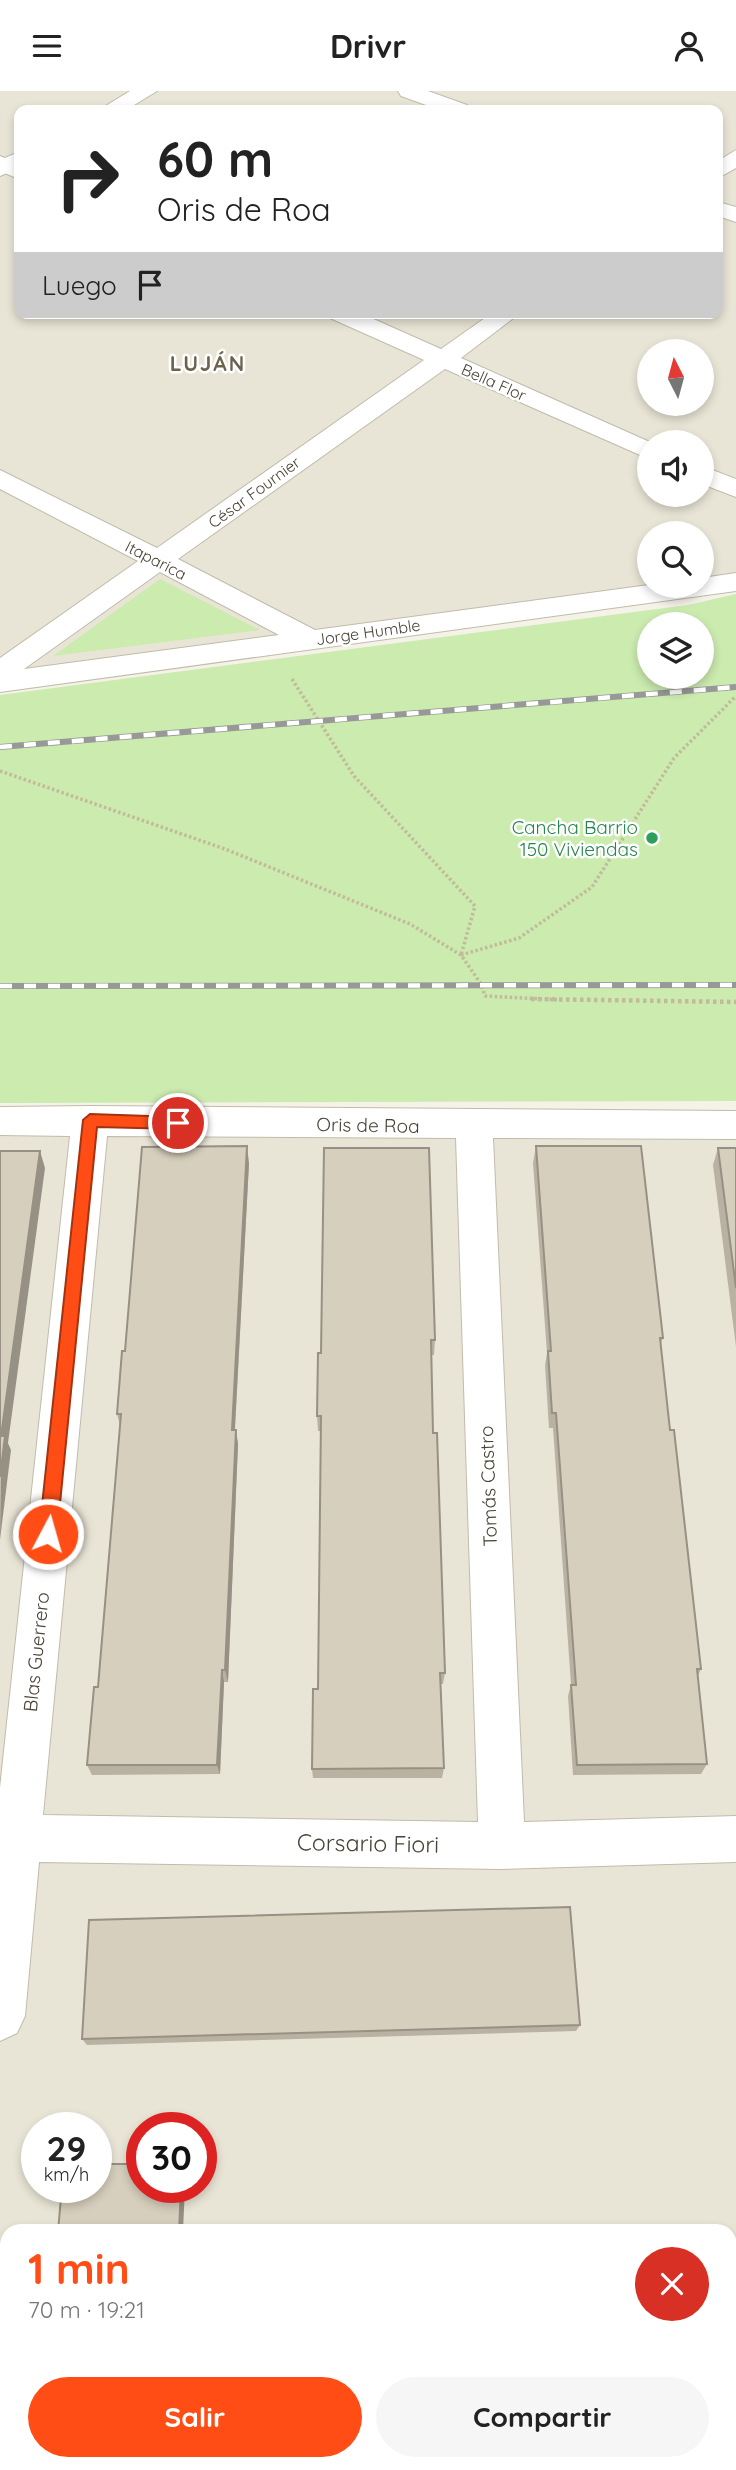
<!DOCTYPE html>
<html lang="es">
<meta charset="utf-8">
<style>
:root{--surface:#fff;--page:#f6f6f6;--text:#222;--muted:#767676;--accent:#ff4d15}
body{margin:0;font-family:Quicksand,sans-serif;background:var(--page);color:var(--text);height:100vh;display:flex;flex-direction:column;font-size:26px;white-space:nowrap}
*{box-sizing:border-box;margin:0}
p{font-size:23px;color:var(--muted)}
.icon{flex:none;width:38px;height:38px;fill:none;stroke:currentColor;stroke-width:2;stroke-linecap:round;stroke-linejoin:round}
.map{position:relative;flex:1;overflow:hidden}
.sheet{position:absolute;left:0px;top:2133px;width:737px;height:247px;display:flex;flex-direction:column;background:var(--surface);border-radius:21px 21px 0 0;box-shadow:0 4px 10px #0003}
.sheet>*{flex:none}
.guide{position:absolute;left:14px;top:14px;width:709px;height:214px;border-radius:14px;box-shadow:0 4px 10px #0003;background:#fff;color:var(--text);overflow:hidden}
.needle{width:46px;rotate:354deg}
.tools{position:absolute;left:637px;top:248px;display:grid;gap:14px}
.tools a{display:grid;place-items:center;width:77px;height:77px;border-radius:50%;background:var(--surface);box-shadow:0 4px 10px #0003;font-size:35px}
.speed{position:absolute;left:21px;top:2021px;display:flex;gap:14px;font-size:35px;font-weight:700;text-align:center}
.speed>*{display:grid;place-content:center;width:91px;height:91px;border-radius:50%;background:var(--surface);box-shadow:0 4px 10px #0003;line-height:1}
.speed small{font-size:18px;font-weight:400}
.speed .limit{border:10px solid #d22;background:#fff;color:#111}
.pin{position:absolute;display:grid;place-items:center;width:60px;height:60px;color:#fff;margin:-30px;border:4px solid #fff;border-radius:50%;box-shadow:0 2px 7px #0007}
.me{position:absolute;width:77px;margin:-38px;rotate:6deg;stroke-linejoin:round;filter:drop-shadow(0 0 5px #0008)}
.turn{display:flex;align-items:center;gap:24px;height:147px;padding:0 28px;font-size:32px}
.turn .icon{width:91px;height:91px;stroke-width:2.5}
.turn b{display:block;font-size:49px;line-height:60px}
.then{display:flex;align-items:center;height:66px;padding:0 28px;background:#0003;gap:14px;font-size:26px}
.round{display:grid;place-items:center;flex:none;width:74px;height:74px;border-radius:37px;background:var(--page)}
.headline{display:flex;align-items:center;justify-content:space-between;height:119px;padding:0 28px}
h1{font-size:42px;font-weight:700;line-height:52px;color:var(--accent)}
.button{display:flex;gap:14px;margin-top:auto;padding:14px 28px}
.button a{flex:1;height:80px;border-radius:42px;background:var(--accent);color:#fff;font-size:28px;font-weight:700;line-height:80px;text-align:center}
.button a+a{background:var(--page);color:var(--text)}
header{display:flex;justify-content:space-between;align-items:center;height:91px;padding:0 28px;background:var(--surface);font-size:32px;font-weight:700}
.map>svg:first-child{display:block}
.residential{fill:#e9e5d6;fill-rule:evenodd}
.green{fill:#cbebaf;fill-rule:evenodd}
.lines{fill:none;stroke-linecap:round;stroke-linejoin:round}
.minor-casing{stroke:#c1bbaa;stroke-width:2}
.tertiary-casing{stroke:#c1bbaa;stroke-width:2}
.path-far1{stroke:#c3b99b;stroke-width:3.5;stroke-dasharray:2.5 2.5;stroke-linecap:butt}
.path{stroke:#c3b99b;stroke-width:4.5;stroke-dasharray:3.5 3.5;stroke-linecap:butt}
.minor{fill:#fff;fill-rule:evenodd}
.tertiary{fill:#fff;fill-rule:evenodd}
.rail-casing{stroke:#989898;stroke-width:6}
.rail{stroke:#fff;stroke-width:4.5;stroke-dasharray:12;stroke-linecap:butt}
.wall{fill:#b9b2a3}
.shaded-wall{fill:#969184}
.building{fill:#d7cfbd;stroke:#969184;stroke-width:2}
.route{fill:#ff4d15;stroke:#a6320e;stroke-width:2}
.leisure-dot{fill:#2e9e5b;stroke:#fff;stroke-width:2.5}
.labels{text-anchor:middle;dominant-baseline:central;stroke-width:5;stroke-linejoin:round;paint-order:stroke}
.far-street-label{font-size:16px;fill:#494336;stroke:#fff}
.leisure-label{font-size:19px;fill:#27864d;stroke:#fff;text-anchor:end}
.street-label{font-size:19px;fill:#494336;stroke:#fff}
.far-district-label{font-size:21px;font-weight:bold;letter-spacing:2px;fill:#6c624d;stroke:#fff}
.near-street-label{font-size:23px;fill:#494336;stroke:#fff}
</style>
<header><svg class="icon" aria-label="menu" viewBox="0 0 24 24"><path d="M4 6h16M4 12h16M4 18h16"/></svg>Drivr<svg class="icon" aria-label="person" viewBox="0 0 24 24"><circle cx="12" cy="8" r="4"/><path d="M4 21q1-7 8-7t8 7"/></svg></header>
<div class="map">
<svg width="736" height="2379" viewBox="0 0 736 2379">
<rect width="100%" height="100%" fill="#f5f2e8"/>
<g class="residential">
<path d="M0,0H736V491L0,591ZM19,19H718V222H19ZM649,261H702V313H649ZM649,352H702V404H649ZM649,443H702V495H649Z"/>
<path d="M0,1030L736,1034V2379H0ZM37,2037H96V2096H37ZM142,2037H201V2096H142ZM7,2140H730V2373H7Z"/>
</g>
<g class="green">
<path d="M160,488L260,539L53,565Z"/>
<path d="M736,503V1010L0,1012V604L688,514ZM649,534H702V586H649Z"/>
</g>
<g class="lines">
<g class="minor-casing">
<g id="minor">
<path d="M398,0H428L467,14L470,19H440L401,5Z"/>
<path d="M736,59V77L718,87V70Z"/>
<path d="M0,65L19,73V88L0,80Z"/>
<path d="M718,111L736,116V131L718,125Z"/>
<path d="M327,222H360L441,258L492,222H520L461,267L652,352H649V368L445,278L178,468L315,539L649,494L702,495V487L736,482V500L0,601V567L138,470L0,398V379L157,457L424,269L330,227ZM160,481L279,544L24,578Z"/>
<path d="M702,375L736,388V406L702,393Z"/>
<path d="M90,1015L736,1020V1048L493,1047L524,1731L736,1725V1771L502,1778L39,1771L25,1925L17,1942L0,1950V1697L70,1045L0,1044V1016ZM107,1045L456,1047L478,1731L43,1724Z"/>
</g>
</g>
<g class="tertiary-casing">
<g id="tertiary">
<path d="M130,0H157L126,19H99Z"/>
<path d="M19,61V77L0,85V69Z"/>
</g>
</g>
<g class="path-far1">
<path d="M292,588L354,685L475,815L461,864"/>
<path d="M0,680L225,758L410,833L461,864L481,893L485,905L562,909"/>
<path d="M461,864L519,847L592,796L674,667L736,605"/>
</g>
<path class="path" d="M531,908L736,911"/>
<use href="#minor" class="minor"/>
<use href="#tertiary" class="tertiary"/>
<g class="rail-casing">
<g id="rail">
<path d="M0,656L736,596"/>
<path d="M0,895L736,894"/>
</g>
</g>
<use href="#rail" class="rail"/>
</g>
<g class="wall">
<path d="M536,1055L663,1247L660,1254L670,1339L701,1578L698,1585L707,1673L701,1683L573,1684L568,1605L571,1594L553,1337H549L545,1274L547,1262L533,1072Z"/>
<path d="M718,1057H736V1256L713,1074Z"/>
<path d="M249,1072L235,1339L238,1353L228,1591H224L220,1683L92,1684L87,1674L98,1596L120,1334L117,1323Z"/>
<path d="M435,1249L434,1264H431L433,1342L445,1582L443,1593H441L444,1677L442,1687H313L312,1678L318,1598L321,1340H318L317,1325L321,1262Z"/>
<path d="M580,1934L576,1940L87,1954L82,1948Z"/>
</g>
<g class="shaded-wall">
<path d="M247,1055L249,1072L234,1353L232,1339Z"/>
<path d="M40,1060L45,1077L8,1352L11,1359L0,1449L1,1345Z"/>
<path d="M236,1339L238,1353L228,1591L225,1579Z"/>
<path d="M222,1579L224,1591L220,1683L217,1674Z"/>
<path d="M181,2096H185L183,2140H179Z"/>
</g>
<g class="building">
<path d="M247,1055L232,1339H236L225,1579H222L217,1674H87L94,1596H98L121,1323H117L122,1260H125L142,1056Z"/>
<path d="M536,1055H641L663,1247H660L670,1339H674L701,1578H697L707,1673L577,1674L571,1594H576L556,1322H552L548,1260H551Z"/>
<path d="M324,1057H429L435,1249H431L433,1342H437L445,1582H440L444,1677L312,1678L313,1598H318L321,1325H317L318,1262H321Z"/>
<path d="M718,1057H736V1197Z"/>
<path d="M0,1060H40L1,1345H5L0,1386Z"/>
<path d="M570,1816L580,1934L82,1948L89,1829Z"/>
<path d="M96,2073H142V2096H181L179,2140H58L62,2096H96Z"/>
</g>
<path class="route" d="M90,1023L178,1026L186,1032L178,1038L97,1036L57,1443L54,1449L48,1452L42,1449L39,1443L83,1029Z"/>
<circle class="leisure-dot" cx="652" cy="747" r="7"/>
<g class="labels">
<g class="far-street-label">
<text transform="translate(494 291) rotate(24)">Bella Flor</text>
<text transform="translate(254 401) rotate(-36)">César Fournier</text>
<text transform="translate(156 469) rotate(27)">Itaparica</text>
<text transform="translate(368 541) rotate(-8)">Jorge Humble</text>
</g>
<g class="leisure-label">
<text x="638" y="736">Cancha Barrio<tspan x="638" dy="22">150 Viviendas</tspan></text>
</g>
<g class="street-label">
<text transform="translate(368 1034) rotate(1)">Oris de Roa</text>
<text transform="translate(488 1395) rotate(-92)">Tomás Castro</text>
<text transform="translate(36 1561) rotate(-84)">Blas Guerrero</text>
</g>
<g class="far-district-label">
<text x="208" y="272">LUJÁN</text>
</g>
<g class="near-street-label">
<text transform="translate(368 1752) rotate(1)">Corsario Fiori</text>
</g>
</g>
</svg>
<div class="tools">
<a><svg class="needle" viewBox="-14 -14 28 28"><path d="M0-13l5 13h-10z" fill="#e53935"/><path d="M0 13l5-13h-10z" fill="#767676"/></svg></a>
<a><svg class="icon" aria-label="sound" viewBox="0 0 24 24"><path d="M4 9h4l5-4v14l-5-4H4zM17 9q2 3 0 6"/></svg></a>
<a><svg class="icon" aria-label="search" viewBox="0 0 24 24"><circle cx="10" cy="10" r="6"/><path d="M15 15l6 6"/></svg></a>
<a><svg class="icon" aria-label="layers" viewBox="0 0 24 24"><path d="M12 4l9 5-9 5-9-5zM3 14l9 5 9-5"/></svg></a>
</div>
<div class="speed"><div>29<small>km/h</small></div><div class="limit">30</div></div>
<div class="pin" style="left:178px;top:1032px;background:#d93025"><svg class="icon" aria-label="arrive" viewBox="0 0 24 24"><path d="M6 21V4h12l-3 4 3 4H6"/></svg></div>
<svg class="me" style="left:48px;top:1443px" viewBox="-20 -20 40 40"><circle r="17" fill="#ff4d15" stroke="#fff" stroke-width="3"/><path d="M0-11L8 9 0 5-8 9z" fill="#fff"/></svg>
<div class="guide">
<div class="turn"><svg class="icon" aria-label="right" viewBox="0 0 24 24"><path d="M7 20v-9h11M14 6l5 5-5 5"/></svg><div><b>60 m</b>Oris de Roa</div></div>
<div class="then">Luego<svg class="icon" aria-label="arrive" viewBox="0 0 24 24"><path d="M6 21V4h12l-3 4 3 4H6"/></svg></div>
</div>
<section class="sheet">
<div class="headline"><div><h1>1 min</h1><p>70 m · 19:21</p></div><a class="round" style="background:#d93025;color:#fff"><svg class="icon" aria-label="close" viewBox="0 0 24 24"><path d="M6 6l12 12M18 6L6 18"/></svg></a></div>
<div class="button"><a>Salir</a><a>Compartir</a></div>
</section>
</div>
